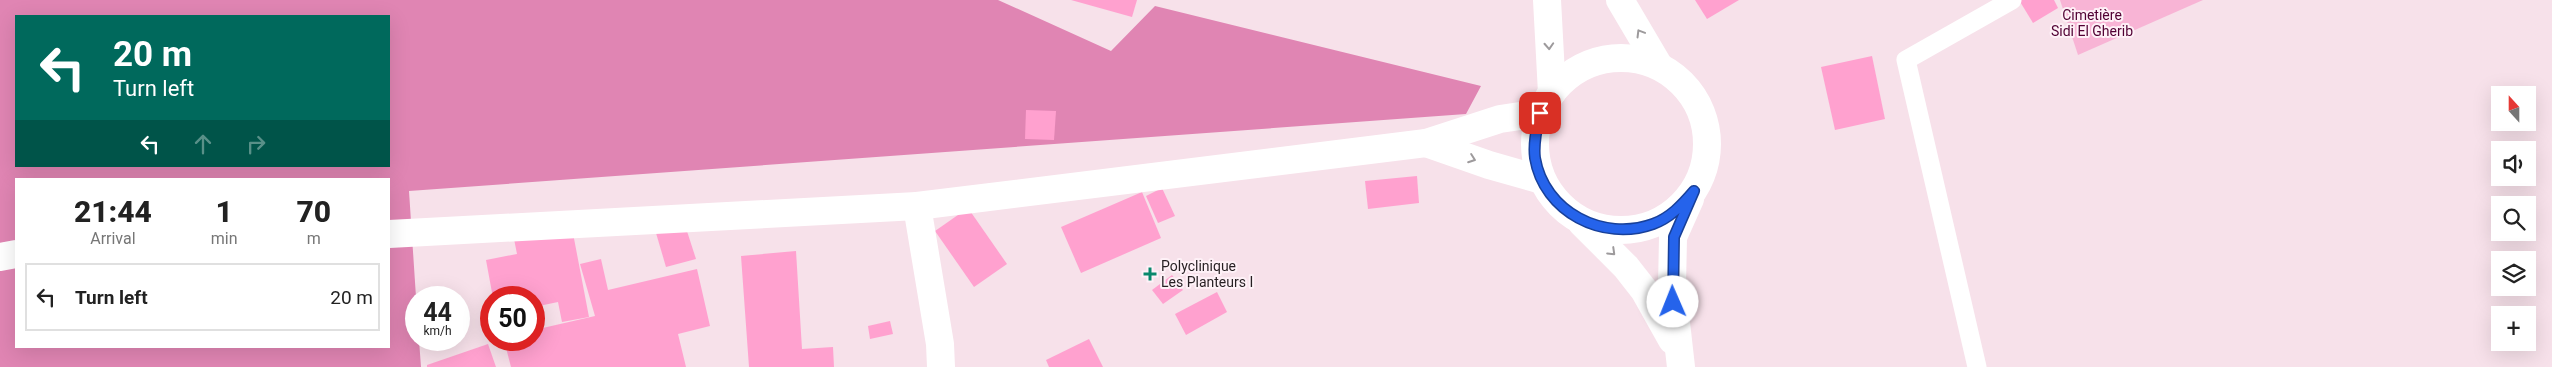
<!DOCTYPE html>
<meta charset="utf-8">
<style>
:root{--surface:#fff;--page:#f6f6f6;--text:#222;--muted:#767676;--line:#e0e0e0}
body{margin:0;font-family:Roboto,sans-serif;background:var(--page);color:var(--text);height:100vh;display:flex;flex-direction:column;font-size:19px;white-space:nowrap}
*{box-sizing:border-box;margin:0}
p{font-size:16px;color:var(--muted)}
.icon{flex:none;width:28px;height:28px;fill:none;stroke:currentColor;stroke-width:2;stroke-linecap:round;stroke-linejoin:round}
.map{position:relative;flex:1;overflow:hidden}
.sheet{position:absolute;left:15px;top:178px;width:375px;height:170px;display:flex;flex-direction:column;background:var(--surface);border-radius:0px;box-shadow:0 5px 20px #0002}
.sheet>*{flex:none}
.banner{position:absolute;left:15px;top:15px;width:375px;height:152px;border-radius:0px;box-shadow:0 5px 20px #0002;background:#00695c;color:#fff;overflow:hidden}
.needle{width:32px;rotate:339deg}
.buttons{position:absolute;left:2491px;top:86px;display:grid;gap:10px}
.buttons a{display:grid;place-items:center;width:45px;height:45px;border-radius:0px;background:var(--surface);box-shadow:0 5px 20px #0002;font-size:25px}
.speed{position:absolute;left:405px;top:286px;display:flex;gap:10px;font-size:25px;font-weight:700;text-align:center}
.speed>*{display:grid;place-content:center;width:65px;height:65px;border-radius:50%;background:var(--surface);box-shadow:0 5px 20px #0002;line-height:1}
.speed small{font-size:12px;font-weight:400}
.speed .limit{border:8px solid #d22;background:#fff;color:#111}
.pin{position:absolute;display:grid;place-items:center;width:42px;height:42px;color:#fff;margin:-21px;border-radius:10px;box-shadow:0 2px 8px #0006}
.me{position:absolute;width:55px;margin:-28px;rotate:359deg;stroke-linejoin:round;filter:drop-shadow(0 0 4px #0008)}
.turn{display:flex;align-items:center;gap:18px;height:105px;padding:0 15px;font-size:22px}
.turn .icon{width:65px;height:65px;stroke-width:2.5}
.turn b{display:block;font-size:35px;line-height:42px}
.lanes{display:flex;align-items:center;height:48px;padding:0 15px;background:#0003;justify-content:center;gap:25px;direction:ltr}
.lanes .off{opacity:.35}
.eta{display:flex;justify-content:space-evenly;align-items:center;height:85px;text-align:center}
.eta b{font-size:30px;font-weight:800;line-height:35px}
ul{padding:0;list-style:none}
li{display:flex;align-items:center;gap:15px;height:68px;margin:0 10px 8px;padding:0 5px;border:2px solid var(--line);border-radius:0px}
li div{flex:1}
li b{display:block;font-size:19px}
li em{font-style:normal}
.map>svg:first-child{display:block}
.green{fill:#f8b4d5}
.forest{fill:#e085b3;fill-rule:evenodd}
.building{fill:#ffa1cf}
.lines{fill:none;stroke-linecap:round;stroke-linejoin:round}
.service{stroke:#fff;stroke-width:19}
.minor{stroke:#fff;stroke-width:28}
.tertiary{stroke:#fff;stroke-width:28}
.secondary{stroke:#fff;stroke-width:28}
.oneway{stroke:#9d9a9c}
.route-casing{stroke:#184099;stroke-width:12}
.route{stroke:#2563eb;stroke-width:9}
.poi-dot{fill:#09886c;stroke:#fef1f7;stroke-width:2}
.labels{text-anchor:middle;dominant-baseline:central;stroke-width:4;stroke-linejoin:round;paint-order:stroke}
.park-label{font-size:14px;fill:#510033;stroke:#fef1f7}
.poi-label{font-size:14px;fill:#261f22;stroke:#fef1f7;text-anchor:start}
</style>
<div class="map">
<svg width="2552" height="367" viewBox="0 0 2552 367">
<rect width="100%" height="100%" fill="#f7e1ea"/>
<path class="green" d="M2060,0H2203L2078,55Z"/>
<path class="forest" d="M0,0H998L1111,51L1155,6L1481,86L1466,114L409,191L416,297V340H419L421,367H0ZM16,16H389V166H16ZM16,179H389V346H16Z"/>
<g class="building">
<path d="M1071,0H1137L1132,17Z"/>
<path d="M1695,0H1739L1707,19Z"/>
<path d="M2019,0H2054L2058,8L2033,23Z"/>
<path d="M1872,56L1885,119L1835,130L1821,67Z"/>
<path d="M1026,110L1056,111L1054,140L1025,139Z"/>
<path d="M1417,176L1419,203L1368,209L1365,181Z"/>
<path d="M1162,188L1175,216L1158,223L1146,196Z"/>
<path d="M1142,192L1161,238L1081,273L1061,227Z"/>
<path d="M968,208L1007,264L974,287L935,231Z"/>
<path d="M685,225L696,259L666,267L656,233Z"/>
<path d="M572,228L589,317L562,322L558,302L534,307V298H493L486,260L517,254L514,239Z"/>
<path d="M796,251L802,349L833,347L834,367H749L741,256Z"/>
<path d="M601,259L608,290L697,269L710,326L678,334L686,367H511L504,340H534V330L595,316L580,264Z"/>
<path d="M1172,275L1183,290L1163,304L1152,290Z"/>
<path d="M1217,292L1227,312L1186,335L1175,314Z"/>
<path d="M890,321L893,334L870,339L868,326Z"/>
<path d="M1089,339L1103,367H1049L1046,360Z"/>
<path d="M488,344L496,367H427V365Z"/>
</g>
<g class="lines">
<path class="service" d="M1977,367L1906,60L2012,0"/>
<g class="minor">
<path d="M389,234L917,206"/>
<path d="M0,257L16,254"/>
</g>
<g class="tertiary">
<path d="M1547,0L1552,93"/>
<path d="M1620,0L1659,66"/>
</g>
<g class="secondary">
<circle cx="1621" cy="144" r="86"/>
<path d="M1426,143L1489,165L1542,180"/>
<path d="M1582,223L1626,267L1644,290L1672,340"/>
<path d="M941,367L940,344L917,206L1426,143L1500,119L1540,113"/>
<path d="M1681,367L1672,287L1673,237L1690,199"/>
</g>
</g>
<defs><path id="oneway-chevron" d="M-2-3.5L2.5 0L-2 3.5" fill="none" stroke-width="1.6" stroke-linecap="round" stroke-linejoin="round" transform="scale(1.25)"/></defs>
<g class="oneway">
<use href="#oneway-chevron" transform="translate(1640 33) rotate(-121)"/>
<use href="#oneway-chevron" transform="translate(1549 46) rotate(87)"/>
<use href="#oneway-chevron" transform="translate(1472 159) rotate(20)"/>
<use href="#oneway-chevron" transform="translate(1612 252) rotate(44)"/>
</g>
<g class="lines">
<g class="route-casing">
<path id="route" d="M1540,113C1537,127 1533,143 1535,158C1544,212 1603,242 1653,224C1670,218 1682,205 1694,191L1674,237L1673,302"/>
</g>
<use href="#route" class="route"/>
</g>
<path class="poi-dot" d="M1147.5 266.5h5v5h5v5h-5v5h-5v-5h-5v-5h5z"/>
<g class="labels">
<g class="park-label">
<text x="2092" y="15">Cimetière<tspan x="2092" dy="16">Sidi El Gherib</tspan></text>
</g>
<g class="poi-label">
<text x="1161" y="266">Polyclinique<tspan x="1161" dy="16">Les Planteurs I</tspan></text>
</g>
</g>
</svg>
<div class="buttons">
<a><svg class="needle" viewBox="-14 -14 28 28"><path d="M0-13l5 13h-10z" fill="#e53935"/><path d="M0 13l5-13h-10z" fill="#767676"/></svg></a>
<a><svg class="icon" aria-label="sound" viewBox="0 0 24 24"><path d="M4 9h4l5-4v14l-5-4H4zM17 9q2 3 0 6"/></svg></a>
<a><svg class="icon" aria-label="search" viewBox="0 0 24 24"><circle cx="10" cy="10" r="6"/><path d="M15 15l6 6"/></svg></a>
<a><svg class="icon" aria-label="layers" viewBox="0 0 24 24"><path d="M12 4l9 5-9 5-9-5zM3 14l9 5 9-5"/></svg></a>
<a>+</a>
</div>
<div class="speed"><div>44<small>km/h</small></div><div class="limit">50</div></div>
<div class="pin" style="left:1540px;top:113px;background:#d93025"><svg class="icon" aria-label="arrive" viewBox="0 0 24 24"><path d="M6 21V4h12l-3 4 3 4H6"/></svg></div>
<svg class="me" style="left:1673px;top:302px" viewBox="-20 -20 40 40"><circle r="19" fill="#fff"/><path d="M0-13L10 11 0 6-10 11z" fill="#2563eb"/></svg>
<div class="banner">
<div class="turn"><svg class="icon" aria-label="left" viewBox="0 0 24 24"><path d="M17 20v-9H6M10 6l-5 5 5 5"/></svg><div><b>20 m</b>Turn left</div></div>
<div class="lanes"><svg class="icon" aria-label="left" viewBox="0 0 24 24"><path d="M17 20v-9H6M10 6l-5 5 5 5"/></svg><svg class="icon off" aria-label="ahead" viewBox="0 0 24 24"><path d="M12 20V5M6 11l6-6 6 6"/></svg><svg class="icon off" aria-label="right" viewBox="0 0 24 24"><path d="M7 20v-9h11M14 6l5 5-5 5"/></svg></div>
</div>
<section class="sheet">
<div class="eta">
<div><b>21:44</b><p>Arrival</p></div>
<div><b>1</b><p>min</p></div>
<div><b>70</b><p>m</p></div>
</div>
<ul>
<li><svg class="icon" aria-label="left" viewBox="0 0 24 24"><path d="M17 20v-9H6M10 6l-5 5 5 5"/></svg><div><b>Turn left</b></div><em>20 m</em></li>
</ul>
</section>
</div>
